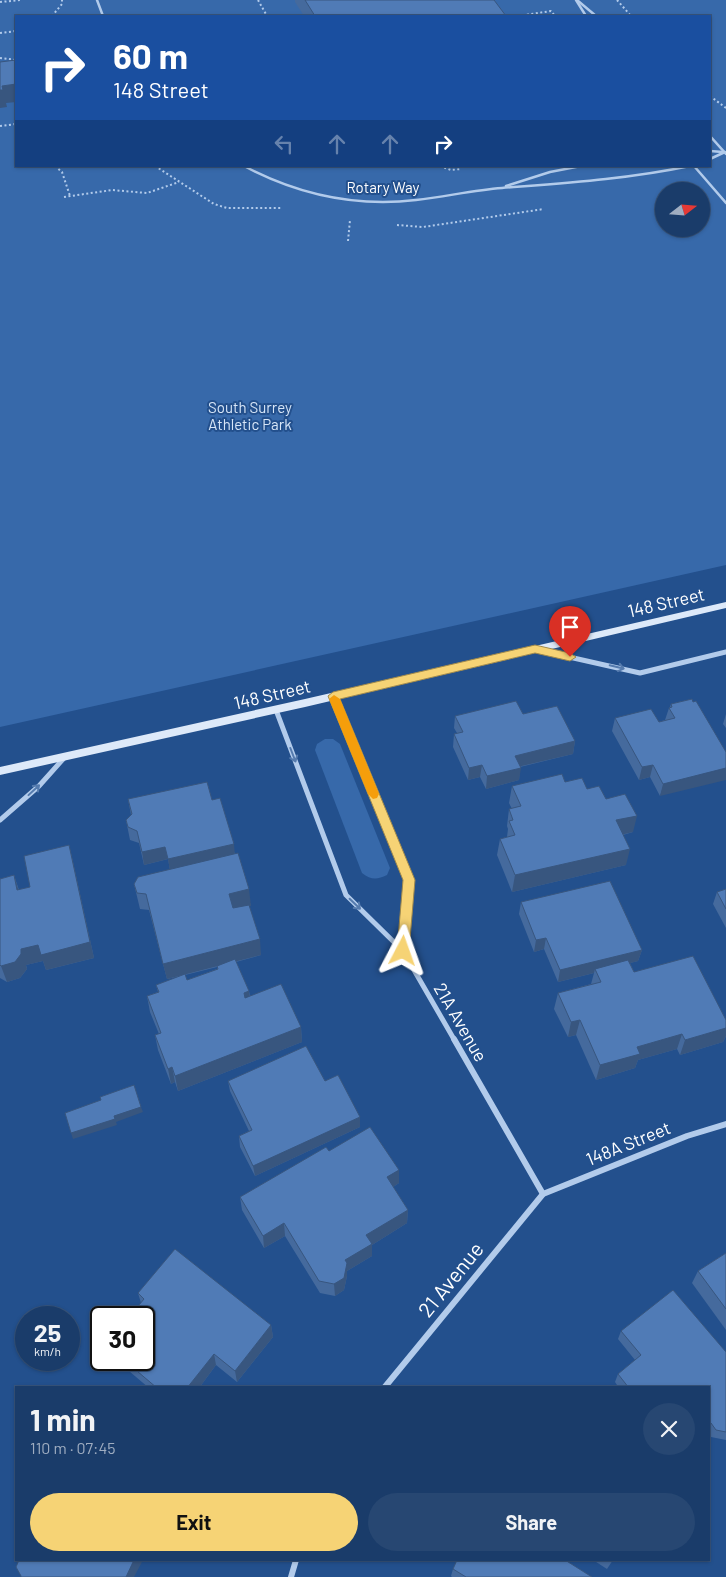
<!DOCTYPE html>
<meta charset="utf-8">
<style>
:root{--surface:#1a3c6a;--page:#274772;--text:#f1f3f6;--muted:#9fadc1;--line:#38567e;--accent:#f6d375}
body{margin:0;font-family:Barlow,sans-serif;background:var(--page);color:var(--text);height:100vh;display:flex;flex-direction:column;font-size:19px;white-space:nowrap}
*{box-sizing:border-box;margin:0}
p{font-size:16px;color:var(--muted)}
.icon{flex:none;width:28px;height:28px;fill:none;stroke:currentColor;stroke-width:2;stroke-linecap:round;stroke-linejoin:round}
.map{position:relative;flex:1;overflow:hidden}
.drawer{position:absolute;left:15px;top:1386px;width:695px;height:175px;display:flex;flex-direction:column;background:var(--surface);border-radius:0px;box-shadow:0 1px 4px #0004,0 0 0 1px var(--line)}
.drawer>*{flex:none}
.banner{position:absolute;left:15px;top:15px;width:696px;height:152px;border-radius:0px;box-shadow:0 1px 4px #0004,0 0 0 1px var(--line);background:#1a4fa0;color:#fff;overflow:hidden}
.needle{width:32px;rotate:73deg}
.tools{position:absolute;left:655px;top:182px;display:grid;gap:10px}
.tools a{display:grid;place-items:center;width:55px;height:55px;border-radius:50%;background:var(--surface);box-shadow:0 1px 4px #0004,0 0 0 1px var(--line);font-size:25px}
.speed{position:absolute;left:15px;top:1306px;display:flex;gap:10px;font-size:25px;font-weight:700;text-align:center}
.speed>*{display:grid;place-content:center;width:65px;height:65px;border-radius:50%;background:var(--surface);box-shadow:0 1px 4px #0004,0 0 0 1px var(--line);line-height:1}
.speed small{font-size:12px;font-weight:400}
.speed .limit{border:2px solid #111;border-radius:8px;background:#fff;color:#111}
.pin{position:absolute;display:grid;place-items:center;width:42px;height:42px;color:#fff;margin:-51px -21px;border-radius:50% 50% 50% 0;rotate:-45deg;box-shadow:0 0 5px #0007}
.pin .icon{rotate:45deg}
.me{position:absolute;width:55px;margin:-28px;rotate:4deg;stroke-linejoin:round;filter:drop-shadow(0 0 4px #0008)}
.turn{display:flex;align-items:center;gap:18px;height:105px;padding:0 15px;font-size:22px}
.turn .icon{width:65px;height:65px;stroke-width:2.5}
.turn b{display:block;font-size:35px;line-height:42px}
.lanes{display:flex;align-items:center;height:48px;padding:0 15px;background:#0003;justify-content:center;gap:25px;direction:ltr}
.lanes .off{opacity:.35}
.round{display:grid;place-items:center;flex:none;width:52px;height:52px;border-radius:26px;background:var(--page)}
.head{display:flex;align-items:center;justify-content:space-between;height:85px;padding:0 15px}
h1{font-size:30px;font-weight:700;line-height:38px}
.primary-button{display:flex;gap:10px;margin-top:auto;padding:10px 15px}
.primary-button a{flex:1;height:58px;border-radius:30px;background:var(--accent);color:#111;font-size:20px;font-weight:700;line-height:58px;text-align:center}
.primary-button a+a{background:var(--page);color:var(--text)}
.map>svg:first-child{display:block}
.green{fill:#3769aa;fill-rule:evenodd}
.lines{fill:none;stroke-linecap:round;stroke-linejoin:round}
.path{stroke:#b2cbeb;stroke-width:2;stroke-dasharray:2 2.5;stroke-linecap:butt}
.lane{stroke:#b2cbeb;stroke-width:2.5}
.street-far1{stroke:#b2cbeb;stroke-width:5}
.street{stroke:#b2cbeb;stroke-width:6}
.secondary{fill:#dde9f9;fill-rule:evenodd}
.wall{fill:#456a9d;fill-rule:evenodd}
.shaded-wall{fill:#38567f}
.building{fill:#507bb6;stroke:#38567f}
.oneway{stroke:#557bae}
.route{fill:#f6d375;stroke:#a0894c}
.slow{fill:#f59e0b}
.labels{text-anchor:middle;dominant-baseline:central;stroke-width:4;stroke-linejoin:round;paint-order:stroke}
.far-street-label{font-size:15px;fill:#fff;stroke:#23508d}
.far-park-label{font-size:15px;fill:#d7e6f8;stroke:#23508d}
.street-label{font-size:18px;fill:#fff;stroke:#23508d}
.near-street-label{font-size:21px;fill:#fff;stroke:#23508d}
</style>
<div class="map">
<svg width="726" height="1577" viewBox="0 0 726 1577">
<rect width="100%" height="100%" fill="#23508d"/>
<g class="green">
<path d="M0,0H726V565L0,727ZM16,16H710V166H16ZM664,191H701V229H664Z"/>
<path d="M325,739H333L340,744L390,868L387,875C377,880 371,880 362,873L315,750L317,744Z"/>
</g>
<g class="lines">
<g class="path">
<path d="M258,0L267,16"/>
<path d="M617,0L631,16"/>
<path d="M0,2L21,0"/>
<path d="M52,16L62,4V0"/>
<path d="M518,16L551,11L555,16"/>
<path d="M0,33L16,31"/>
<path d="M0,58L16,60"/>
<path d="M710,96L726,108"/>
<path d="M0,126L16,124"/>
<path d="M55,166L62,172L70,196"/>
<path d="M155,166L214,204L227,208H282"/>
<path d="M440,166L451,170L461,169"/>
<path d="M64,197L112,190L147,193L179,182"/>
<path d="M397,225L423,227L544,209"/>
<path d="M348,241L350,220"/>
</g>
<g class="lane">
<path d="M97,0L103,16"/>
<path d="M576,0L586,16"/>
<path d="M577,0L596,16"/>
<path d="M710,136L726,154"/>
<path d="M710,151L723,152"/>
<path d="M710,159L725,152"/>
<path d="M244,166C297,194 356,207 416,200C445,197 473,190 502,188C565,183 628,179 690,166"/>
<path d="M694,166L726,203"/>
<path d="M506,186L550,172L581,166"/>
</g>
<g class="street-far1">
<path d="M538,650L640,673L726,652"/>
<path d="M333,696L409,880L403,951"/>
<path d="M276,710L346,895L403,951L455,1041"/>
<path d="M0,820L39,786L64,758"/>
</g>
<g class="street">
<path d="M454,1039L543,1194"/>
<path d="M384,1388L543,1194L687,1136L726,1124"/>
<path d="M291,1577L296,1560"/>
</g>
<path class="secondary" d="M726,602V608L305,707L0,775V767L305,699Z"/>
</g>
<g class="wall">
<path d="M295,0H494L506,16H304L295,2Z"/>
<path d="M692,699L660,796L650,777L639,780L612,731L615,718L659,722L665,720L669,708L670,707L671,704Z"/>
<path d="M523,714L575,741L573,754L520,767L519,780L486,789L480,777L468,780L453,747L454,734L457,733L454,728L455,716Z"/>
<path d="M726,714V728L723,724Z"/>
<path d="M565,782L587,789L606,799L633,832L623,835L626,865L512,892L497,855L500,839L507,837L508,829L507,826L509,809H512L509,803L512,786Z"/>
<path d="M128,799L212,800L235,854L251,906H249L261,955L236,962L249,991L250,996L301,1027L302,1042L178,1091L175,1082L171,1084L158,1050L155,1035L159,1034L150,1012L147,996L158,992L156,985L182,976L167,979L149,910L140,909L134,884L170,870L168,859L144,865L139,843L130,840L126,820L131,815ZM217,967V969L187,980L185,975Z"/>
<path d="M69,845L73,862L94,958L46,970L43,961L26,965L27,969L20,978L7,982L0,978V879L14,875L19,890L30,887Z"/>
<path d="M726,889V928L713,904L717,892Z"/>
<path d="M521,902L642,950L638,961L630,963L634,972L726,1020V1036L723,1042L680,1055L677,1049L638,1060L635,1068L596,1080L576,1035L568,1037L554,1009L558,993L591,984L594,973L558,982L544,949L534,952L519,914Z"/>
<path d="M228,1081H325L360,1117V1127L255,1176L240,1147L239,1136L249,1131L230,1091Z"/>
<path d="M329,1151L399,1183L393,1187L408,1210L407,1223L372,1245V1256L347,1271V1276L344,1290L335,1296L320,1293L285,1236L264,1248L242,1210L240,1197Z"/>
<path d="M726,1253V1330L692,1283L698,1271Z"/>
<path d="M138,1293L271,1325L273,1337L237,1382L216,1365L199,1388H149L116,1360H144L130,1316L141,1303Z"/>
<path d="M621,1331L726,1352V1440L711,1437L709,1434V1388H619L615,1382L618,1374L635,1360L618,1339Z"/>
<path d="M593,1560H613L607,1569Z"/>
<path d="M453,1569L592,1577H452L451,1576Z"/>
</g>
<g class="shaded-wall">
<path d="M16,84V102L6,103L7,107L0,108V90L2,86Z"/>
<path d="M575,741L573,754L513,768L515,756Z"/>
<path d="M482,765L480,777L468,780L469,768Z"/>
<path d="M653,765L650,777L639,780L642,767Z"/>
<path d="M521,768L519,780L486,789L487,776Z"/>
<path d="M726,768V780L660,796L663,784Z"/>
<path d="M637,816L633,832L612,837L616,820Z"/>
<path d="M234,844L235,856L170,871L168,859Z"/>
<path d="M69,845L73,862L94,958L46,970L43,961L26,965L27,969L20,978L7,982L1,966L21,949Z"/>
<path d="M165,847L168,859L144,865L142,852Z"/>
<path d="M630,849L626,865L512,892L515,875Z"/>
<path d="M14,875L19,892L17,890Z"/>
<path d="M249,889L251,906L231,911L229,894Z"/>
<path d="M546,938L544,949L534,952L536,940Z"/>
<path d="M260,939L261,955L167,979L163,964Z"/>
<path d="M642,950L638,961L596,972L595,969L594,973L558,982L560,970Z"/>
<path d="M249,991L251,1006L246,1008L244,993Z"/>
<path d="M580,1020L576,1035L568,1037L571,1022Z"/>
<path d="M301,1027L302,1042L178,1091L175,1076Z"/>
<path d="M726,1028V1036L723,1042L680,1055L685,1040Z"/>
<path d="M682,1034L677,1049L638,1060L635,1068L596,1080L600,1065L637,1047Z"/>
<path d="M172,1067L175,1082L171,1084L168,1069Z"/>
<path d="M141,1107L143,1112L116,1122L117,1125L73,1139L71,1133L114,1116Z"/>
<path d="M360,1117V1127L255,1176L253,1166Z"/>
<path d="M399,1170V1183L387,1191V1177Z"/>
<path d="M408,1210L407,1223L372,1245V1256L347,1271V1276L344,1290L335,1296L334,1284L345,1260L366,1235Z"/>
<path d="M284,1223L285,1236L264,1248L263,1236Z"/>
<path d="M271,1325L273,1337L237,1382L235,1371Z"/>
<path d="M214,1354L216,1365L199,1388H187Z"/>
<path d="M134,1560H143L134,1577H126Z"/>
</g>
<g class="building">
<path d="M305,0H494L506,16H315Z"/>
<path d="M16,60V84L2,86L3,90H0V62Z"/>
<path d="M692,699L693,702L696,701L726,752V768L663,784L653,765L642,767L615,718L651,709L659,722L675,718L669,708L672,707L671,704Z"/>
<path d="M516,701L523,714L557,706L575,741L515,756L521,768L487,776L482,765L469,768L454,734L463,732L455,716Z"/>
<path d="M562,774L565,782L582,778L587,789L599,786L606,799L625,794L637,816L616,820L630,849L515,875L500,839L515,835L509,821L513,820L509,809L521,806L512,786Z"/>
<path d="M207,782L212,800L220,798L234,844L168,859L165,847L142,852L137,831L128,827L126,820L132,814L128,799Z"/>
<path d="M69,845L90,942L41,955L38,945L21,949V954L15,962L1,966L0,965V879L14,875L17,890L30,887L24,856Z"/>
<path d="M238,853L249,889L229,894L233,908L249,905L260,939L163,964L146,894L137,893L134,884L138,877Z"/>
<path d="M610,881L642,950L560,970L546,938L536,940L521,902Z"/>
<path d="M726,889V909L717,892Z"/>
<path d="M693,956L726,1020V1028L685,1040L682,1034L637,1047L640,1054L600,1065L580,1020L571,1022L558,993L601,982L595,969L628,960L634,972Z"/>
<path d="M235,959L249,991L244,993L245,998L281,984L301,1027L175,1076L172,1067L168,1069L155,1035L161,1033L147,996L159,992L156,985L185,974L187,980L218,969L217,966Z"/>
<path d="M306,1046L325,1081L338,1075L360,1117L253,1166L239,1136L252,1130L228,1081Z"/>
<path d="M134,1085L141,1107L114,1116L115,1119L71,1133L65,1113L101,1100L100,1097Z"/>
<path d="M370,1127L399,1170L387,1177L408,1210L366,1235L372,1244L345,1260L347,1263L344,1278L334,1284L319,1281L284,1223L263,1236L240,1197L326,1147L329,1151Z"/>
<path d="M175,1249L271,1325L235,1371L214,1354L187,1388H157L124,1360H144V1318H106L109,1314L123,1310L130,1316L144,1299L138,1293Z"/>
<path d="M726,1253V1309L698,1271Z"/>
<path d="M673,1290L726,1352V1432L716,1430L711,1423L709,1425V1388H629L618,1374L641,1355L621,1331Z"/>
<path d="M101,1323V1341L100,1339L99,1326Z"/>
<path d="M19,1560H134L126,1577H21V1576L16,1567Z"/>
<path d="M457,1560H565L592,1577H466L453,1569Z"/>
</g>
<defs><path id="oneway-shaft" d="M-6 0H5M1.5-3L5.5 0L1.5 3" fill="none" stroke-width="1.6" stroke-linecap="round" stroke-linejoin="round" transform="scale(1.25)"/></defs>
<g class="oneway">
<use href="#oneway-shaft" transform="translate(617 667) rotate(13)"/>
<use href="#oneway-shaft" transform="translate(293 755) rotate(69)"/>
<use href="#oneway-shaft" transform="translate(34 790) rotate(-43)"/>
<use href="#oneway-shaft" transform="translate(355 904) rotate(44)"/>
</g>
<path class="route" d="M535,645L570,653L576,657L570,661L535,653L340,699L415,880L409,951L408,955L403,957L399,955L397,951L403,880L328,696L333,692Z"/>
<path class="slow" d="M334,695L340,699L379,794L377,798L373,799L368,794L329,699Z"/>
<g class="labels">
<g class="far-street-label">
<text x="383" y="187">Rotary Way</text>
</g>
<g class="far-park-label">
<text x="250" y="407">South Surrey<tspan x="250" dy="17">Athletic Park</tspan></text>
</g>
<g class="street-label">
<text transform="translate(666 602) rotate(-13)">148 Street</text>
<text transform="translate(272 694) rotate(-13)">148 Street</text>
<text transform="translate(461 1022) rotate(60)">21A Avenue</text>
<text transform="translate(628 1143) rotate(-22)">148A Street</text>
</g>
<g class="near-street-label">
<text transform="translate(450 1279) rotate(-51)">21 Avenue</text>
</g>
</g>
</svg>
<div class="tools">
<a><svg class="needle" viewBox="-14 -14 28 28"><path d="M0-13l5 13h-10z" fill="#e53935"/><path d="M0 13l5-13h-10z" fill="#9fadc1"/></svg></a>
</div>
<div class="speed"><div>25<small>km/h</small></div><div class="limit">30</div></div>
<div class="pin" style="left:570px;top:657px;background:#d93025"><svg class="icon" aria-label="arrive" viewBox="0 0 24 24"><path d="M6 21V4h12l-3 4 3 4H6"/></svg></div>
<svg class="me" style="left:403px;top:951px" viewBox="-20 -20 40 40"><path d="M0-17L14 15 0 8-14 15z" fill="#f6d375" stroke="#fff" stroke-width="4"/></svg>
<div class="banner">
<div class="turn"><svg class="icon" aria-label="right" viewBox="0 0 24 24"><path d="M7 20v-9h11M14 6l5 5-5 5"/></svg><div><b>60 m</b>148 Street</div></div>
<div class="lanes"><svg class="icon off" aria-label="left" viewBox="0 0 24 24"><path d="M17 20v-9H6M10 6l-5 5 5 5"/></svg><svg class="icon off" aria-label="ahead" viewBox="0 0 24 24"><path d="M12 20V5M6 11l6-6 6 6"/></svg><svg class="icon off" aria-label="ahead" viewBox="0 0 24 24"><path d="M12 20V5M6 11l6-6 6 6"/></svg><svg class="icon" aria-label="right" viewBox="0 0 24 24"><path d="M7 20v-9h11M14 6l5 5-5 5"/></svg></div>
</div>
<section class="drawer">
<div class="head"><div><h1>1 min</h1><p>110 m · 07:45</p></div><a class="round"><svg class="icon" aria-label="close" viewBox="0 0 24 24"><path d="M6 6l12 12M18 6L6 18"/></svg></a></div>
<div class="primary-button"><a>Exit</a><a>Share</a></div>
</section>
</div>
